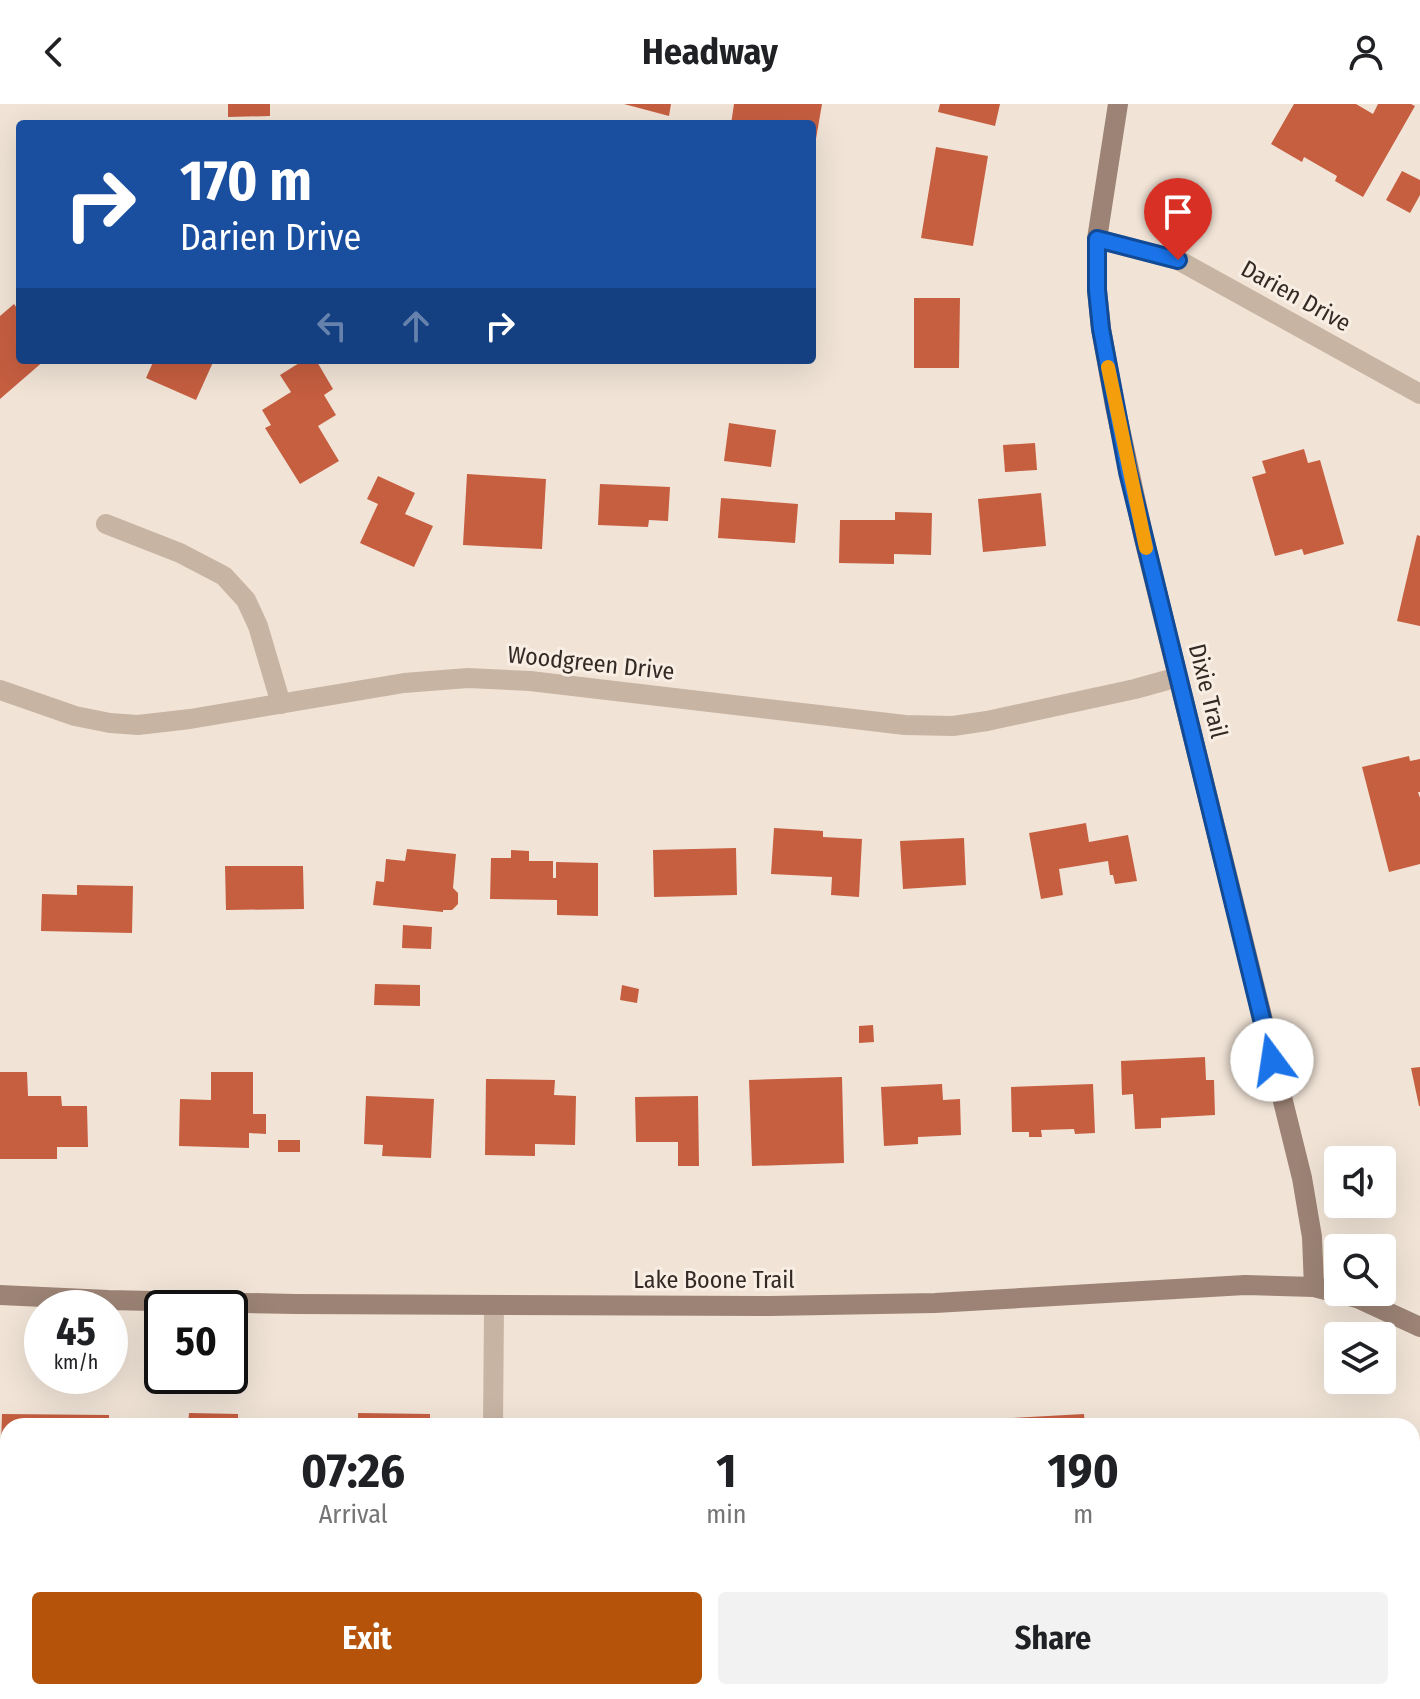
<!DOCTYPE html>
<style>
:root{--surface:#fff;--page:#f2f2f2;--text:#202124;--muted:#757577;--accent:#b45309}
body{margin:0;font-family:"Fira Sans Condensed",sans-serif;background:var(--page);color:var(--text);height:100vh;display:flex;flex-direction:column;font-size:30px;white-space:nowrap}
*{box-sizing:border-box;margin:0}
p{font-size:26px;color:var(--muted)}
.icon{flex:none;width:44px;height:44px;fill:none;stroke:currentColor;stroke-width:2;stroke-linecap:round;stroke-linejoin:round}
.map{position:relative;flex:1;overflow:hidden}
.side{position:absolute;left:0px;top:1314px;width:1420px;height:282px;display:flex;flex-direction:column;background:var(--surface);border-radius:24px 24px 0 0;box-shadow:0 8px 32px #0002}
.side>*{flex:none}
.banner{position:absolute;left:16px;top:16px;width:800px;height:244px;border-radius:8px;box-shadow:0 8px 32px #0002;background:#1a4fa0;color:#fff;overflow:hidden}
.tools{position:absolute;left:1324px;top:1042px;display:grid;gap:16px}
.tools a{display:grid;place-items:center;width:72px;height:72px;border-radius:8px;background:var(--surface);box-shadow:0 8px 32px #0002;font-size:40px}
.speed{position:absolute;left:24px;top:1186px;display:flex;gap:16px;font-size:40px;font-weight:700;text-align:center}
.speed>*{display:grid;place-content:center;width:104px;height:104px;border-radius:50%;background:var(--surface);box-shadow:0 8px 32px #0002;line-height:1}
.speed small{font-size:20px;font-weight:400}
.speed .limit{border:4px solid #111;border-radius:12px;background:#fff;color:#111}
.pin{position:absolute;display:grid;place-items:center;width:68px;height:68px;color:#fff;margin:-82px -34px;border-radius:50% 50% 50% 0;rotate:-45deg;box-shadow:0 0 8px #0007}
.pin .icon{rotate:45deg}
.me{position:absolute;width:88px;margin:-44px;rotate:346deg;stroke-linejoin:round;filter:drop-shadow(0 0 6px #0008)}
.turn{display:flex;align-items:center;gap:28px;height:168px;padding:0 32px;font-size:36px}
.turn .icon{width:104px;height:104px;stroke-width:2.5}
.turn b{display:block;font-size:56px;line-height:68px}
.lanes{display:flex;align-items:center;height:76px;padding:0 32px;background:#0003;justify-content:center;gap:40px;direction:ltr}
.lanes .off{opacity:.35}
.eta{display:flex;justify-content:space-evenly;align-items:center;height:136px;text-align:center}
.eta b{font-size:48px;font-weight:700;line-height:56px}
.action{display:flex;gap:16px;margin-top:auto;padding:16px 32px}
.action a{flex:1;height:92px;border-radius:8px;background:var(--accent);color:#fff;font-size:32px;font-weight:700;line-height:92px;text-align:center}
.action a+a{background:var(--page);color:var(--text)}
header{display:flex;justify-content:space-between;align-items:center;height:104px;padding:0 32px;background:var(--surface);font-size:36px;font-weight:700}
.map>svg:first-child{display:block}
.building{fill:#c65e40}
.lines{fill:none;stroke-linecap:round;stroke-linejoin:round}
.street{stroke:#c8b4a3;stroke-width:20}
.secondary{stroke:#9c8375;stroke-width:20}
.route-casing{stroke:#114b97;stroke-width:20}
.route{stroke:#1a73e8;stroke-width:14}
.slow{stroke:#f59e0b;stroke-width:14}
.labels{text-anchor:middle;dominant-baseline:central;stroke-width:6;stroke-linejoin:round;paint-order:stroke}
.street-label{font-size:24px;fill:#342a25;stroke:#f9eee3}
</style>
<header><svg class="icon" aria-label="back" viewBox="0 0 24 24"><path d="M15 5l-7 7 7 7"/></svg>Headway<svg class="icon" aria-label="person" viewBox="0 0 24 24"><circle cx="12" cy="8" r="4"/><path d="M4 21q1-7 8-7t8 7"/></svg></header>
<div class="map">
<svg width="1420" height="1595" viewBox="0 0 1420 1595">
<rect width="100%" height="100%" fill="#f1e4d7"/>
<g class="building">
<path d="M228,0H270V12L228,13Z"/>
<path d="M624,0H671L669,12Z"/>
<path d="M734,0H822L816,35H812V20H731Z"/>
<path d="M940,0H1000L995,22L938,8Z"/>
<path d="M1294,0H1356L1373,10L1378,0H1411L1415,2L1363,93L1335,77L1337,72L1304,53L1302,58L1271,40Z"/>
<path d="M936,43L988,52L973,142L921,134Z"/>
<path d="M1402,67L1420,76V91L1410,109L1386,96Z"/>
<path d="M914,194H960L959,264H914Z"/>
<path d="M14,200L20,208V256H45L0,295V212Z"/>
<path d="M154,256H214L196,296L146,274Z"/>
<path d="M304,256H316L333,285L324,291L336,311L318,322L339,357L300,380L265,324L271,321L262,306L291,288L280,271Z"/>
<path d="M729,319L776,326L771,363L724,357Z"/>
<path d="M1035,339L1037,366L1005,368L1003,341Z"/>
<path d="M1304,345L1308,359L1320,356L1344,440L1304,451L1302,445L1275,452L1252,373L1266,369L1262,357Z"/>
<path d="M467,370L546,375L542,445L463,441Z"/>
<path d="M378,372L415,389L405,410L433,422L414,463L360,439L378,400L367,395Z"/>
<path d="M600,380L670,383L668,417L649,416L648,423L598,421Z"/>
<path d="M1041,389L1046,442L983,448L978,395Z"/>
<path d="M721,394L798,400L795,439L718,434Z"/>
<path d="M895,408L932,409L931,451L894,450V460L839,459L840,416H895Z"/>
<path d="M1417,431L1420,432V522L1397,517Z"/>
<path d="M1409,652L1410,657L1420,655V688H1418L1420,694V760L1389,768L1362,663Z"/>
<path d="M1086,719L1089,738L1128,731L1137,777L1115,780L1113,771H1110L1108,757L1059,765L1063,791L1041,795L1029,729Z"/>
<path d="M774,724L823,727V733L862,735L859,793L831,791L832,773L771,770Z"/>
<path d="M964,734L966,781L903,785L900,737Z"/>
<path d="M736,744L737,791L654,793L653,746Z"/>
<path d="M407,745L456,750L453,784L458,789V800L452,806H443V808L373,801L376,777L384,778L386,755L405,757Z"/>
<path d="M511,746L529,747V757H553V774H556V758L598,759V812L557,811V796L490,795L491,754H511Z"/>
<path d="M225,762H303L304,805L226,806Z"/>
<path d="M77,781L133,782L132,829L41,827L42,790L77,791Z"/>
<path d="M403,821L432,823L431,845L402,844Z"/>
<path d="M375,880L420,881V902L374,901Z"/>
<path d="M622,881L639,885L637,899L620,896Z"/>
<path d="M873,921L874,938L859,939V922Z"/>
<path d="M1205,953L1206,976H1214L1215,1011L1161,1014V1024L1135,1025L1133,990L1122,991L1121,957Z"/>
<path d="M1420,963V1002H1419L1411,964Z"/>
<path d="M0,968H27L28,992H61L62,1002H87L88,1043H57V1055H0Z"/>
<path d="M211,968H253V1010H266V1030L249,1029V1044L179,1042L180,995L211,996Z"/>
<path d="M842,973L844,1059L752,1062L749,976Z"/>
<path d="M486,975L555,976L554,991L576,992L575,1041L535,1040V1052L485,1051Z"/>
<path d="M942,980L943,996L960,995L961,1031L918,1033V1040L884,1042L881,983Z"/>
<path d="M1093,980L1095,1029L1075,1030L1074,1025L1041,1026L1042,1033H1029V1028H1012L1011,983Z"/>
<path d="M366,992L434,995L431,1054L382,1052L383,1041L364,1040Z"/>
<path d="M698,992L699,1062H678V1038H636L635,993Z"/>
<rect x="278" y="1036" width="22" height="12"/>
<path d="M189,1309L238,1310V1322H188Z"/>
<path d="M358,1309L430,1310V1322H323V1317L358,1318Z"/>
<path d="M2,1310L109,1311V1322H8V1389H4V1376H0Z"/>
<path d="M1084,1310L1085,1322H1012V1314Z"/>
<path d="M1412,1489L1420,1491V1530L1412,1528Z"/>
<path d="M335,1588H391V1595H336Z"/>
<path d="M1324,1588H1362L1359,1595H1330L1323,1593Z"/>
</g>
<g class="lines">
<g class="street">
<path d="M1097,135L1178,156L1420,290"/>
<path d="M106,420L180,449L224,472L246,496L258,522L281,600"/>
<path d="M0,586L75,612L110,619L138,621L190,615L404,579L468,574L530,577L905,621L953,622L987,617L1135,585L1178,573"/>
<path d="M493,1322L494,1202"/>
<path d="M491,1595V1588"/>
</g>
<g class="secondary">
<path d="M1118,0L1097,135V186L1101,225L1115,302L1144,435L1302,1074L1312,1133L1314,1183"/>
<path d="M0,1191L108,1196L295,1200L770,1202L935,1199L1245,1181L1314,1183L1357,1194L1420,1223"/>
</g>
</g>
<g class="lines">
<g class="route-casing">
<path id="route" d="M1178,156L1097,135V186L1101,225L1128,368L1272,956"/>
</g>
<use href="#route" class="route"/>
<path class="slow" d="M1108,263L1146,444"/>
</g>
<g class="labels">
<g class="street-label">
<text transform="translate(1296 192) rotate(29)">Darien Drive</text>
<text transform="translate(591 559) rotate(6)">Woodgreen Drive</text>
<text transform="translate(1208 587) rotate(76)">Dixie Trail</text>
<text x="714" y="1176">Lake Boone Trail</text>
</g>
</g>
</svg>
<div class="tools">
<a><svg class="icon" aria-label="sound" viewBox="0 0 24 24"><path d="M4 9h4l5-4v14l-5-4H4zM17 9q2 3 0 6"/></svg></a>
<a><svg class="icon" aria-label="search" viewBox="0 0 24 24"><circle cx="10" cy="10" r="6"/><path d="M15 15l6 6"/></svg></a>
<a><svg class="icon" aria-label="layers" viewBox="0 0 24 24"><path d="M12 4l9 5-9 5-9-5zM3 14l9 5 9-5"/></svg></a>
</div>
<div class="speed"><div>45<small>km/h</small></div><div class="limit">50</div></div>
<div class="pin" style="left:1178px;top:156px;background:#d93025"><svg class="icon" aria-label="arrive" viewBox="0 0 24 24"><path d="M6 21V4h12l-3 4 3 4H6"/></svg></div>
<svg class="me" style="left:1272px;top:956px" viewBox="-20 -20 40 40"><circle r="19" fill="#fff"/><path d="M0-13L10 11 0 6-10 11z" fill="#1a73e8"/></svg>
<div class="banner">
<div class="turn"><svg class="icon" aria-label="right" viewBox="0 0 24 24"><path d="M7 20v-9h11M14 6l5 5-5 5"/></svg><div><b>170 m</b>Darien Drive</div></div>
<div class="lanes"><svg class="icon off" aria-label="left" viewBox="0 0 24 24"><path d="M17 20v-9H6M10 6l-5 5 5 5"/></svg><svg class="icon off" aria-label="ahead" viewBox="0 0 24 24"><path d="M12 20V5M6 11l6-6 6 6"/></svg><svg class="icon" aria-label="right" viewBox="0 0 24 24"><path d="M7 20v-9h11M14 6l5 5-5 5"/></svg></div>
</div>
<section class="side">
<div class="eta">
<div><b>07:26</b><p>Arrival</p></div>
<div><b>1</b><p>min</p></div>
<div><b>190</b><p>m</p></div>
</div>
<div class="action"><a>Exit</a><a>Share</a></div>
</section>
</div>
